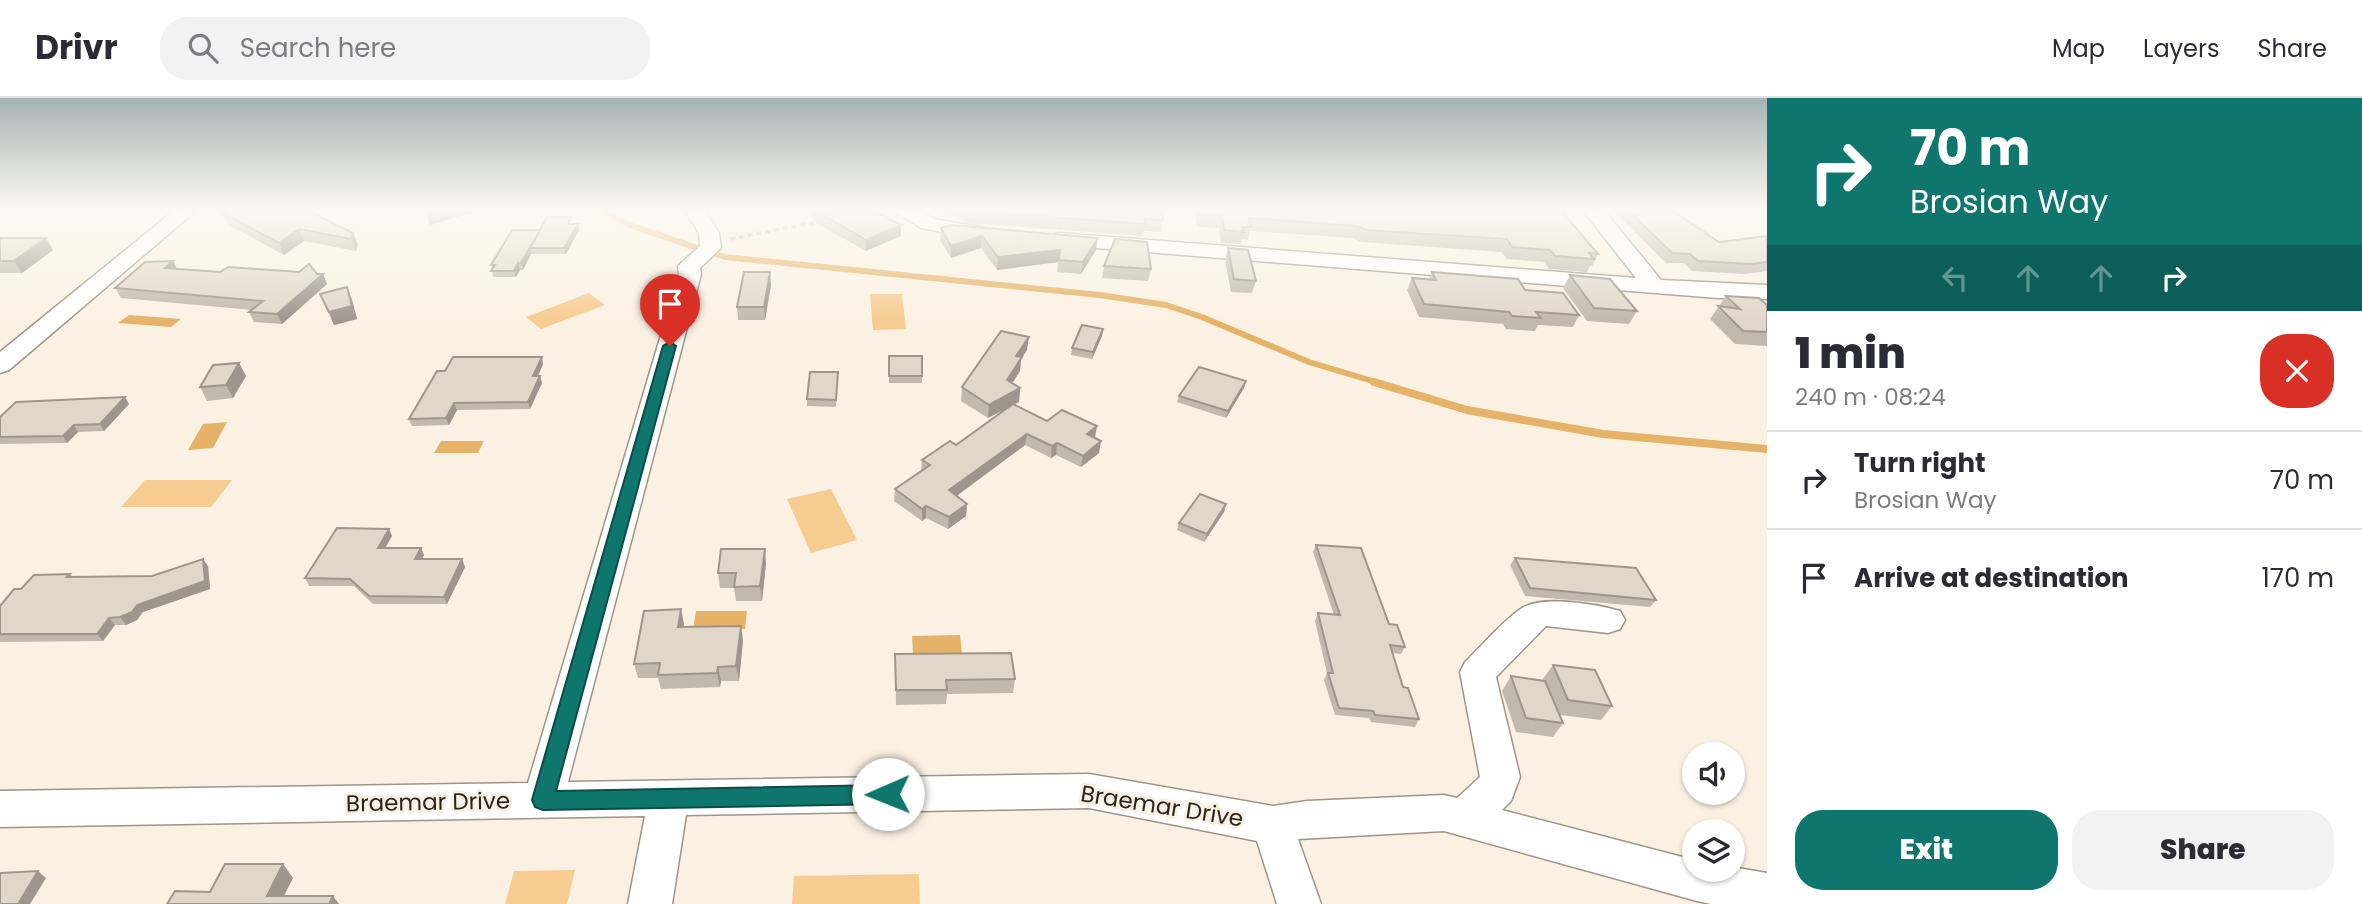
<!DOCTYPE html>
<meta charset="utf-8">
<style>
:root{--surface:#fff;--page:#f2f2f3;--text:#2b2b33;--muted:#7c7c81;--line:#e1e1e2;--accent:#0f766e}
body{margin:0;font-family:Poppins,sans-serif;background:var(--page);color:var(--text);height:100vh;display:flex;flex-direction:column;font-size:26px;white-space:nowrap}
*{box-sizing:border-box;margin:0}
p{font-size:23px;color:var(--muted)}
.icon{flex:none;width:38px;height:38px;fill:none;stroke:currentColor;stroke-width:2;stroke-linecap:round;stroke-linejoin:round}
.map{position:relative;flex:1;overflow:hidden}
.drawer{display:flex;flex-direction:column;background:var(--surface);width:595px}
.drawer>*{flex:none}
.top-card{background:#0f766e;color:#fff;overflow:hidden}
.fabs{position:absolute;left:1682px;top:644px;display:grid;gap:14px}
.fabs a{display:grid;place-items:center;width:63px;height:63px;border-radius:50%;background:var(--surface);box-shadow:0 2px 5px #0004;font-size:35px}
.pin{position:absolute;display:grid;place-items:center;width:60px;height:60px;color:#fff;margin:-72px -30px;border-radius:50% 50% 50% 0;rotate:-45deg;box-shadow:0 0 7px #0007}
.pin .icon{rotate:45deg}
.me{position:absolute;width:77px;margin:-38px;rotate:269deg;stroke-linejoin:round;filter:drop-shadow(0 0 5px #0008)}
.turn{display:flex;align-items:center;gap:24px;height:147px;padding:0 28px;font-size:32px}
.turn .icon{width:91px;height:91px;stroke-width:2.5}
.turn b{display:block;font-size:49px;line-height:60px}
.lanes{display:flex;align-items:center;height:66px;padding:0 28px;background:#0003;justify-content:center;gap:35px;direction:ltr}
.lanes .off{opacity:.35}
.round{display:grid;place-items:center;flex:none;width:74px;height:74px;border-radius:28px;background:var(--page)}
.headline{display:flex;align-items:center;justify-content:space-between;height:119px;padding:0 28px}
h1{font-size:42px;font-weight:800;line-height:52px}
.cta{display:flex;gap:14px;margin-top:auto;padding:14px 28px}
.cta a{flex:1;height:80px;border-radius:28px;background:var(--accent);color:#fff;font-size:28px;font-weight:800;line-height:80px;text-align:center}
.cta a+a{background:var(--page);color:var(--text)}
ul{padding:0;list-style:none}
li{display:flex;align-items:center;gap:21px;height:98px;padding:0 28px;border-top:2px solid var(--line)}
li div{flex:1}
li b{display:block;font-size:26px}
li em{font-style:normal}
header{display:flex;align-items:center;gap:42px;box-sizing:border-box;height:98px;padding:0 35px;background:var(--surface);border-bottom:2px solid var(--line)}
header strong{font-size:33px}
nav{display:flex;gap:38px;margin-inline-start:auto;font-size:24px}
.search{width:490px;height:63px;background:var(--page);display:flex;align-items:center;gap:18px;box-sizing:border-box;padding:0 24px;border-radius:28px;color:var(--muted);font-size:26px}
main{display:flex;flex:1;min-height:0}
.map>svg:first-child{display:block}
.green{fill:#f7cc91}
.water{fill:#e6b267}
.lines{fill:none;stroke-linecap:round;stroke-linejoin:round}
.stream-far1{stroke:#e6b267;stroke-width:6}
.stream{stroke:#e6b267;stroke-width:8}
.minor-casing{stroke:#9e9487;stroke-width:3}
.path{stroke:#bbb3a7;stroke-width:3.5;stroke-dasharray:4.5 4.5;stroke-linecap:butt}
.minor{fill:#fff;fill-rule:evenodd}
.wall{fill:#c2b9ad}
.shaded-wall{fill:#9e968d}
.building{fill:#e1d7c9;stroke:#9e968d;stroke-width:2}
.route{fill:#0f766e;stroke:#0a4d48;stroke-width:2}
.labels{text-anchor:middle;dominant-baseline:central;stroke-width:6;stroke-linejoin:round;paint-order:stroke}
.near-street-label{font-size:23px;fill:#292520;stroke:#fbf1e3}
</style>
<header>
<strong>Drivr</strong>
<div class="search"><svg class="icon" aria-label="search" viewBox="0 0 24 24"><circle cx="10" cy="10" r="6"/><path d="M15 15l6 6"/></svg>Search here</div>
<nav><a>Map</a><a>Layers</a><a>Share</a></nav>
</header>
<main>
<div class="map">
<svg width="1767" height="806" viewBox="0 0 1767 806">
<rect width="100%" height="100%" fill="#fbf1e3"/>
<g class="green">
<path d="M589,195L605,207L541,231L526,219Z"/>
<path d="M870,196H902L906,231L873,232Z"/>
<path d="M145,382H232L211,409H121Z"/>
<path d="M831,391L857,442L811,455L787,401Z"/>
<path d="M575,772L567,806H505L514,773Z"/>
<path d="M919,776L920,806H792L794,778Z"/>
</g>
<g class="water">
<path d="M129,217L181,221L171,229L118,225Z"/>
<path d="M227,324L213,350L188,352L203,326Z"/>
<path d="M441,343H484L478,355H434Z"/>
<path d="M696,513H747L745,531H693Z"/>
<path d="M960,537L962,555L913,557L912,538Z"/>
</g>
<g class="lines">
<path class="stream-far1" d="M600,111L632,128L725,159L1100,197L1166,207L1202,219L1309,264L1379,285"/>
<path class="stream" d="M1374,284L1467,312L1603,336L1767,351"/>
<g class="minor-casing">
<g id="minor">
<path d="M176,111H198L9,272L0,275V254Z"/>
<path d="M684,111H704L719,135L721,150L700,170L701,176L568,684L1089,676L1273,708L1307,703L1444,697L1457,700L1480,679L1460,574L1465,564C1483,547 1501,524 1522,510C1543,497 1597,506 1620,513L1625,522L1620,531L1608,535L1546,528L1496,579L1520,679L1511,703L1502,712L1694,762V772H1732V769L1767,775V806H1711L1697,803L1444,733L1298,741L1321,806H1277L1257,743L1089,710L686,717L672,806H628L645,718L0,729V693L528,685L679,176L678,168L700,148L699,135Z"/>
<path d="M891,111H916L934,121L981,129L988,131L991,135L988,139L981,141L921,130Z"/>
<path d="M1582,111H1603L1661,182L1767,187V201L1718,200L1059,147L1052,145L1049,141L1052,137L1059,135L1636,180Z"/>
</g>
</g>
<path class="path" d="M730,141L817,124"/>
<use href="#minor" class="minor"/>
</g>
<g class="wall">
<path d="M219,111H305L353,135L358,147L356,153L304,143L284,157L229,127L226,121L223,120Z"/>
<path d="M810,111H869L901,127V138L866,153L814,124Z"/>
<path d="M939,111H1161L1163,122L1161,134L1144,133L1143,138L968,125Z"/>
<path d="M1194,111H1560L1598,156L1592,168H1590L1587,174L1549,171L1544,164L1507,161L1502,154L1361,144L1353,140L1250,133L1248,142L1242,141L1241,146L1221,145L1219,130L1197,129Z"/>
<path d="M1612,111H1670L1719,144L1767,138V173L1744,176L1692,173L1684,165H1666Z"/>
<path d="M572,126H578L579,132L566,156H531L523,172H520L516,179H493L491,167L540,132Z"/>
<path d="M941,130L1096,152L1081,176L1057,174L1058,164L997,172L981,150L951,160L940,142Z"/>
<path d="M0,140H46L53,152L22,175H0Z"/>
<path d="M1228,150L1256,183L1252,195L1231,194L1225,163Z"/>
<path d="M173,163L177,171L220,174L323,176L327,186L282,226L254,224L249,214L252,212L121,200L115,190Z"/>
<path d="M1104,168L1151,171L1148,183L1102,180Z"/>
<path d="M1432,174L1525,192L1579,217L1573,229L1538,227L1535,233L1506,231L1503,226L1419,219L1407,192L1412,180L1429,182Z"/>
<path d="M1570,177L1637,213L1629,226L1587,223L1563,190Z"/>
<path d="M771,187L765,222H738L737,209Z"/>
<path d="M347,189L352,202L357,221L334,227L320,196Z"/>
<path d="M1726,198L1767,207V248L1735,246L1710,221Z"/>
<path d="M1103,231L1102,238L1092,261L1071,257L1072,250Z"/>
<path d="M1027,252L1021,261L1020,273L1012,285L1020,290L1019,304L1013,306L1047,323L1094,340L1099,355L1081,369L1056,357L1051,360L1025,347L957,398L967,406L966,418L948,431L926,420L922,423L894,403L895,391L921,373L922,362L956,347L1011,307L988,320L961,303L962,289Z"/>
<rect x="889" y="258" width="33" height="27"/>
<path d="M239,265L246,278L233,300L207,303L200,289Z"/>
<path d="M543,266L538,278H540L542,285L530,311L457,312L449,327L412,328L409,321Z"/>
<path d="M838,274L836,309L807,308V301Z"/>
<path d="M1246,283L1244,290L1226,320L1177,304L1179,298Z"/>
<path d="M129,306L104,333L78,334L67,345L0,346V319Z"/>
<path d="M1226,406L1224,414L1204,444L1177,432L1179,425Z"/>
<path d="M389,431L392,438L385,450H421L424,457L422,461H462L465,469L447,506H373L354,488H309L305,480Z"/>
<path d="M1316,447L1389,526L1405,549L1401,556L1392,555L1403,589L1419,621L1415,629L1371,624L1369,620L1335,617L1324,582L1327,575L1315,523L1318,515L1334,517L1313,454Z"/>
<path d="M1515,460L1656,502L1650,509L1525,498L1510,467Z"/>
<path d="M766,465L762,503H736L734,490H720L718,475Z"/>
<path d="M208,468L210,491L143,514L137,522L126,527H115L103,543L0,544V508L21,491L70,476L73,479L152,478Z"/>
<path d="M684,526L683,529L743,542L739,583H721L720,589L661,591L658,580H638L634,566Z"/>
<path d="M895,556L1015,581L1013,595L947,596L946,606L896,607Z"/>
<path d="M1553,567L1612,608L1601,622L1560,617L1563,625L1553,639L1516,634L1502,593L1511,578L1544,583L1543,581Z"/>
</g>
<g class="shaded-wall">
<path d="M440,111H485L430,127L426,115Z"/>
<path d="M578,126L579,132L566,156L564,150Z"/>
<path d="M901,127V138L866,153V142Z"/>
<path d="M299,131L304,143L284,157L279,145Z"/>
<path d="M540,132L530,150L531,156L523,172L521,165Z"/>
<path d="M353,135L358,147L356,153L351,141Z"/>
<path d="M982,138L981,150L951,160V148Z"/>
<path d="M46,140L53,152L22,175L14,163Z"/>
<path d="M1098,140L1096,152L1081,176L1083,164Z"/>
<path d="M1060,152L1058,164L997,172L998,159Z"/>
<path d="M173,163L178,173L165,170Z"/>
<path d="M518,165L520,172L516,179L514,173Z"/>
<path d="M770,174L771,187L765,222L764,209Z"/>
<path d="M323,176L327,186L282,226L277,216Z"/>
<path d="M347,189L352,202L357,221L334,227L329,214Z"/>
<path d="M1103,231L1102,238L1092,261L1093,254Z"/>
<path d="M1029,239L1027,252L1021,261L1020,273L1006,295L1007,282L1016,258Z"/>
<path d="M542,259L543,266L535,285L533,278Z"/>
<path d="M239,265L246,278L233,300L226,287Z"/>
<path d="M540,278L542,285L530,311L528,304Z"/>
<path d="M1246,283L1244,290L1226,320L1228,313Z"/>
<path d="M1020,290L1019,304L988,320L989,307Z"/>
<path d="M125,299L129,306L104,333L100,326Z"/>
<path d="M454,305L457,312L449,327L446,320Z"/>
<path d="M74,327L78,334L67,345L63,338Z"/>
<path d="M1097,328L1095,340L1087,336Z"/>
<path d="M1027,336L1025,347L948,404L949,392Z"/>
<path d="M1101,343L1099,355L1081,369L1083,358Z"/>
<path d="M1057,345L1056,357L1051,360L1052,348Z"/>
<path d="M967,406L966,418L948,431L949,419Z"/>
<path d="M1226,406L1224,414L1204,444L1207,436Z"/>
<path d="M926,408V420L922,423V411Z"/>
<path d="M389,431L392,438L381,457L378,450Z"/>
<path d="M421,450L424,457L418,468L415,461Z"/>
<path d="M765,451L766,465L762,503L760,488Z"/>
<path d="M203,461L208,468L210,491L143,514L137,522L126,527L120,519Z"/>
<path d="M462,461L465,469L447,506L444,499Z"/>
<path d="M681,511L684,526L681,544L678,529Z"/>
<path d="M109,520L115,527L103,543L97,536Z"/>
<path d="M741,528L743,542L739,583L736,568Z"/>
<path d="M718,569L721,583L720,589L717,575Z"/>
<path d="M283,766L293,780L280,806L267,798Z"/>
<path d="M38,773L46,780L30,806H18Z"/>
<path d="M333,798L339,806H329Z"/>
</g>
<g class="building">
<path d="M224,111H305L353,135L351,141L299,131L279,145L223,115L228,113Z"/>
<path d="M430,111H440L426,115Z"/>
<path d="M813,111H869L901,127L866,142Z"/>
<path d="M966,111H1161L1163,122L1145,121V126L969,113Z"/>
<path d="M1199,111H1560L1598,156L1589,155L1594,161L1555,158L1550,152L1512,149L1507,141L1366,132L1357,128L1249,120L1251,129H1242L1244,134L1224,132L1222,118L1200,117Z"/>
<path d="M1627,111H1670L1719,144L1767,138V164L1750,166L1698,163L1690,156L1672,155Z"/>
<path d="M547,119H571L568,126H578L564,150H530Z"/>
<path d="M952,127L1098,140L1083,164L1059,162L1060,152L998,159L982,138L951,148L941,130Z"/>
<path d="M512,132H540L521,165H518L514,173H491L495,167H491Z"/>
<path d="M0,140H46L14,163H0Z"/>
<path d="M1115,141L1147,144L1151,171L1104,168Z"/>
<path d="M1228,150L1248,152L1256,183L1234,181Z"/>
<path d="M173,163L165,170L220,174L228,169L299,174L309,166L317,176H323L277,216L249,214L263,203L115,190L145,164Z"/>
<path d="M744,174H770L764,209H737Z"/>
<path d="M1432,174L1518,181L1525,192L1563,195L1579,217L1536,214L1541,220L1512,218L1509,214L1424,206L1412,180L1436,182Z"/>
<path d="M1570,177L1610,181L1637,213L1594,210Z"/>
<path d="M347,189L352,208L329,214L320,196Z"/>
<path d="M1726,198L1759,200L1767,207V234L1743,233L1718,208L1740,211Z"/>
<path d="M1082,227L1103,231L1093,254L1072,250Z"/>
<path d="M1001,233L1029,239L1016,258L1022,259L1007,282L1020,290L989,307L962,289Z"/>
<rect x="889" y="258" width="33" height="20"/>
<path d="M453,259H542L533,278H540L528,304L454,305L446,320L409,321L437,273H445Z"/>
<path d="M239,265L226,287L200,289L213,267Z"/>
<path d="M1199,269L1246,283L1228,313L1179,298Z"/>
<path d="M810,274H838L836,302L807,301Z"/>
<path d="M125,299L100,326L74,327L63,338L0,339V319L16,304Z"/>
<path d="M1013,306L1047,323L1062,312L1097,328L1087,336L1101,343L1083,358L1057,345L1052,348L1027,336L949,392L967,406L949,419L926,408L922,411L895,391L930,367L922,362L950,343L956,347Z"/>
<path d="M1200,396L1226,406L1207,436L1179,425Z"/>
<path d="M337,430L389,431L378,450H421L415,461H462L444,499L369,498L350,481L305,480Z"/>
<path d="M1316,447L1361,450L1389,526L1397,527L1405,549L1390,547L1403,589L1408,590L1419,621L1375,617L1373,613L1339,610L1328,575H1333L1318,515L1340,517Z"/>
<path d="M721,451H765L760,488L734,489L736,475H718Z"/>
<path d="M1515,460L1636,470L1656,502L1530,490Z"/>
<path d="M203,461L205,483L137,507L132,514L120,519L109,520L97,536H0V508L14,491H21L34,477L70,476L67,479L152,478Z"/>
<path d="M681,511L678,529L741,528L736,568L718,569L717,575L658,577L660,565L634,566L644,513Z"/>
<path d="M1011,555L1015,581L946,582L947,592H896L895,556Z"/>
<path d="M1553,567L1595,572L1612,608L1568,602Z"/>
<path d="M1511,578L1545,583L1563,625L1526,620Z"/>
<path d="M225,766H283L267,798H333L329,806H167L175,793L210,794Z"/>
<path d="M38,773L18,806H0V775Z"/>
</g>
<linearGradient id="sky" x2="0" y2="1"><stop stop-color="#a7b3b4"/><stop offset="0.5" stop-color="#fdf9f2"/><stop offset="1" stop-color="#fdf9f2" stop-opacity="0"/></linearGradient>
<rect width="1767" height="224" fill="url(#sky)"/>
<path class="route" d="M670,244L676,248L556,693L888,687L896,690L899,696L896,703L888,706L543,712L535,709L532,702L663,248Z"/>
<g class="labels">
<g class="near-street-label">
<text transform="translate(428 704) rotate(-1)">Braemar Drive</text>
<text transform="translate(1162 708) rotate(9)">Braemar Drive</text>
</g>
</g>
</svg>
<div class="fabs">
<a><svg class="icon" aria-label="sound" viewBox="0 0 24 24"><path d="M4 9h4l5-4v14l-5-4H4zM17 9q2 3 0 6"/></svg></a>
<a><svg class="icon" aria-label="layers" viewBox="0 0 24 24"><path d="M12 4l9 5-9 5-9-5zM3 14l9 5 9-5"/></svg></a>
</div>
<div class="pin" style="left:670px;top:248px;background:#d93025"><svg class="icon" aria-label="arrive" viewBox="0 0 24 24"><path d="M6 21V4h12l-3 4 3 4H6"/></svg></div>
<svg class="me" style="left:888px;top:696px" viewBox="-20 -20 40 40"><circle r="19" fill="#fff"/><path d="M0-13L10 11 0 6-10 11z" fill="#0f766e"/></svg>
</div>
<section class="drawer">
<div class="top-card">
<div class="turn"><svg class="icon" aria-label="right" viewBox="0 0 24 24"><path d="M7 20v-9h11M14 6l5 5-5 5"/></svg><div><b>70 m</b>Brosian Way</div></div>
<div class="lanes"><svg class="icon off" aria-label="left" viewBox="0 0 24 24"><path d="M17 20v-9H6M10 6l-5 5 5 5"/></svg><svg class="icon off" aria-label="ahead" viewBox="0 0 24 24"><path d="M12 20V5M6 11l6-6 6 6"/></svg><svg class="icon off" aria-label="ahead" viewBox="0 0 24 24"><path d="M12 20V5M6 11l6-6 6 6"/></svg><svg class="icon" aria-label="right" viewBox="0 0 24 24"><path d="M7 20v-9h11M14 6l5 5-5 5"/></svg></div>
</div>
<div class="headline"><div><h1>1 min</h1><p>240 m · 08:24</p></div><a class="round" style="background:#d93025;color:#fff"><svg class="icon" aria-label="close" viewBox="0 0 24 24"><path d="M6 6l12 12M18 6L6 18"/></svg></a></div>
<ul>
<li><svg class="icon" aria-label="right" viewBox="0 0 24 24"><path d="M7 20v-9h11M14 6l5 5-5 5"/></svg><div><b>Turn right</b><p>Brosian Way</p></div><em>70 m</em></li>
<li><svg class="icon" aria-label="arrive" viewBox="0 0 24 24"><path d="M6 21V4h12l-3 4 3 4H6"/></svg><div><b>Arrive at destination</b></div><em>170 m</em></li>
</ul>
<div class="cta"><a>Exit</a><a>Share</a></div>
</section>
</main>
